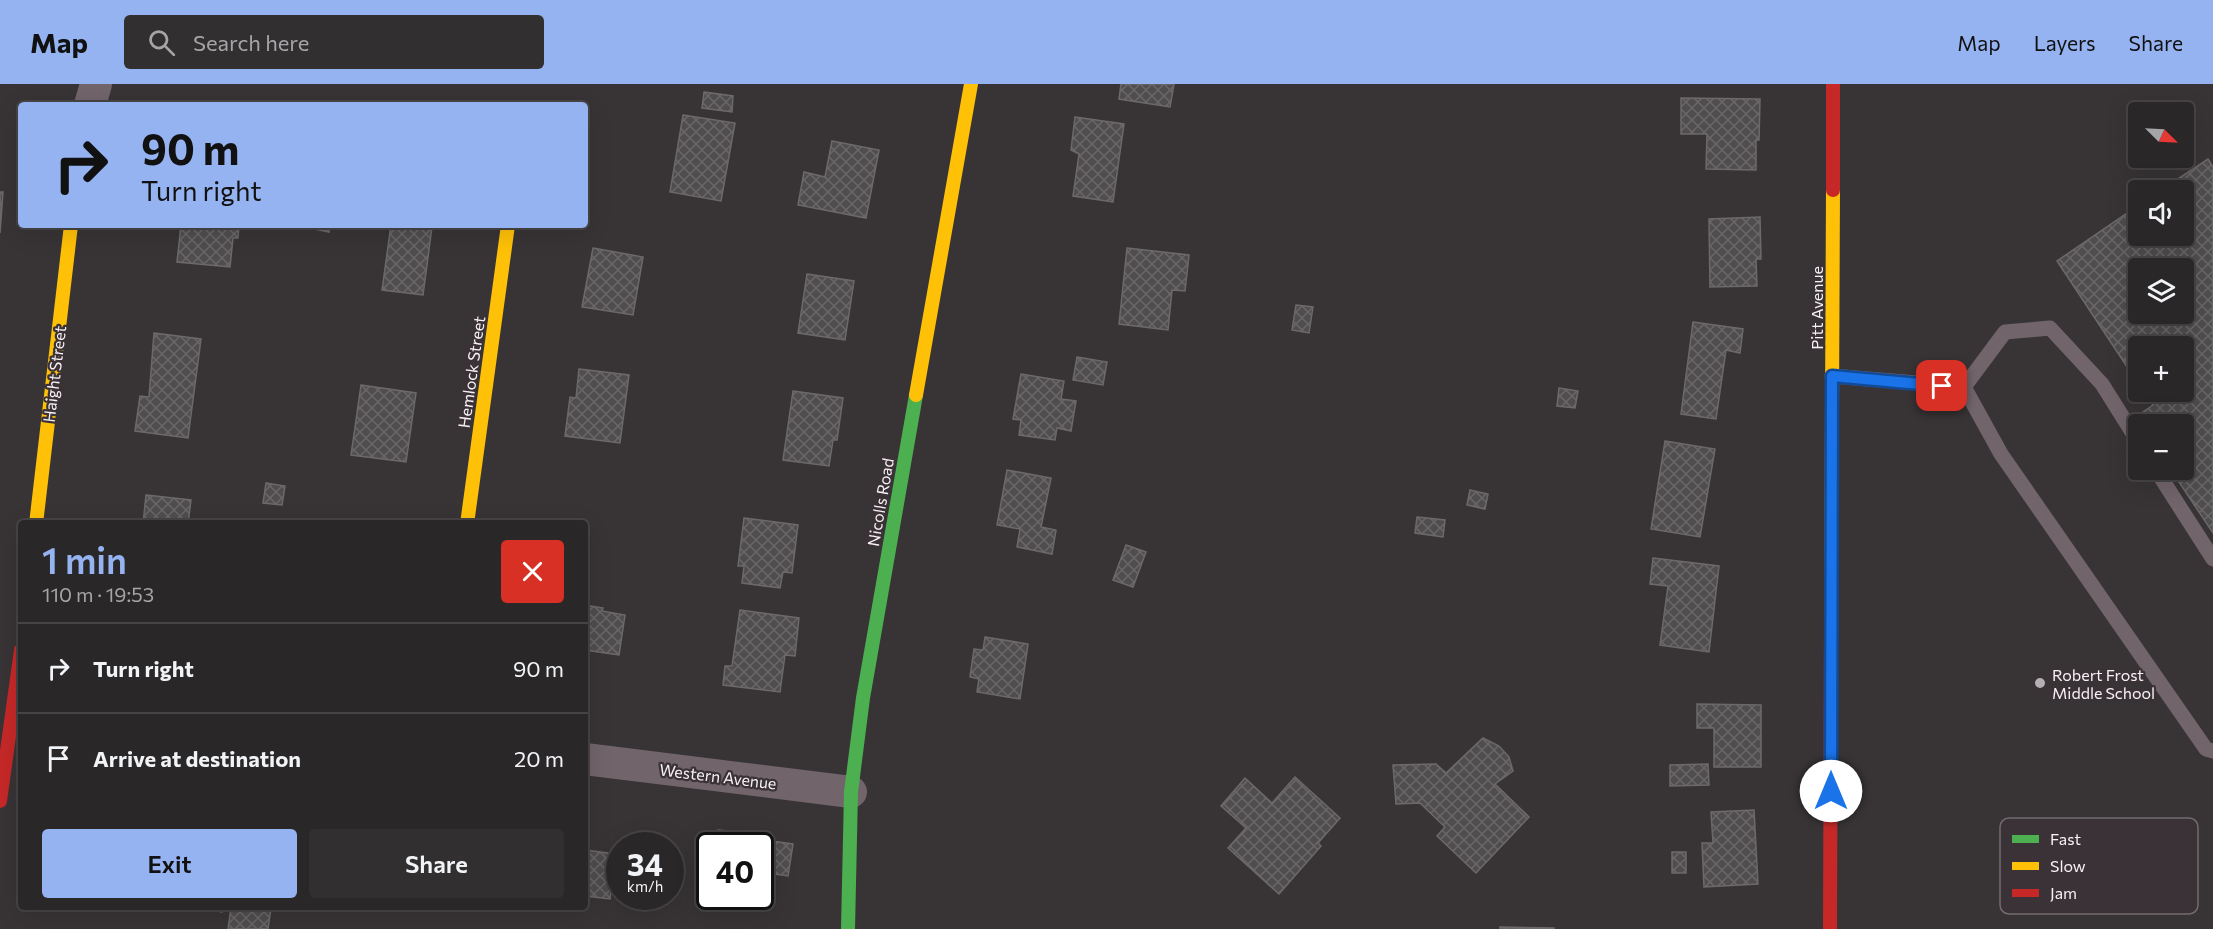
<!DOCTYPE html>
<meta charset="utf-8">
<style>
:root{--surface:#2a2728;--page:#322f30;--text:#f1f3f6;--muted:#a5a5a8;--line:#464445;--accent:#95b2f1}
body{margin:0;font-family:Commissioner,sans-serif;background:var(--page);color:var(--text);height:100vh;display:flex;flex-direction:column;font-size:22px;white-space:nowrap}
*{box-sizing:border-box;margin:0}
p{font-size:20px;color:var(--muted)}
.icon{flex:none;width:33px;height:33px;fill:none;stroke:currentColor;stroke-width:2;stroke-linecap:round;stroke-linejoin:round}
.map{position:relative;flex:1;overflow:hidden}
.drawer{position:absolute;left:18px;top:436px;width:570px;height:390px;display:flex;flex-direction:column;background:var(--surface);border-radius:6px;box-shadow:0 6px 24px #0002,0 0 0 2px var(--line)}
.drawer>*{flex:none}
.hud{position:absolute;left:18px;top:18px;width:570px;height:126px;border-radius:6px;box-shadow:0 6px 24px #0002,0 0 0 2px var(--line);background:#95b2f1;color:#111;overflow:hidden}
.needle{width:39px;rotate:114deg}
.fabs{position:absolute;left:2128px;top:18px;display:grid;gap:12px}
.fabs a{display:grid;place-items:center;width:66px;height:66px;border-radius:6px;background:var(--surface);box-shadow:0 6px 24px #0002,0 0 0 2px var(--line);font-size:30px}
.speed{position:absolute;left:606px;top:748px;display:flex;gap:12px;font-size:30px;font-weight:700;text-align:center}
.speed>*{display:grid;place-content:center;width:78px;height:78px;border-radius:50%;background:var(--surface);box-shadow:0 6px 24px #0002,0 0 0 2px var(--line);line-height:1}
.speed small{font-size:15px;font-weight:400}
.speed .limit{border:3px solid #111;border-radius:9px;background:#fff;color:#111}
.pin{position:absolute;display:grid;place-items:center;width:51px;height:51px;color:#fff;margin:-26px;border-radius:12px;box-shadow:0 3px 9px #0006}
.me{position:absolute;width:66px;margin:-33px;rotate:0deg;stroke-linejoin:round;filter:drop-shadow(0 0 4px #0008)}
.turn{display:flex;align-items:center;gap:21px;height:126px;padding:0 24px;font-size:27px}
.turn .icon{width:78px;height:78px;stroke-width:2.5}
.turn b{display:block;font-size:42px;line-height:51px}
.round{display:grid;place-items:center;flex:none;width:63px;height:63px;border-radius:6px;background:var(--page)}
.overview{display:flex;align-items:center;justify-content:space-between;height:102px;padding:0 24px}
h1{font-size:36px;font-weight:600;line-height:45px;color:var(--accent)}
.cta{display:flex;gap:12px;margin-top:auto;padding:12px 24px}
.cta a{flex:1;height:69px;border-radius:6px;background:var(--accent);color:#111;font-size:24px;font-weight:600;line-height:69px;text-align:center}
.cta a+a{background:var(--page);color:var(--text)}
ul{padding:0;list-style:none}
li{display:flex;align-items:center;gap:18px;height:90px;padding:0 24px;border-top:2px solid var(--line)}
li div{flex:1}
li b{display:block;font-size:22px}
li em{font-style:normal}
header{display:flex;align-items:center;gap:36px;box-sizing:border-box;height:84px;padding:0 30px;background:var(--accent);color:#111}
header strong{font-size:28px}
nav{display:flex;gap:33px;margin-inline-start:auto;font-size:21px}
.search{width:420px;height:54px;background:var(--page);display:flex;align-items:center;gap:15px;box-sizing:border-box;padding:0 21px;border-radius:6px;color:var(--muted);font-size:22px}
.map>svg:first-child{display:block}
.building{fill:url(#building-cross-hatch);stroke:#6d696b;stroke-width:1.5;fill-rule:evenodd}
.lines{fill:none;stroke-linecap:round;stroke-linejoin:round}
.lane{stroke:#71646b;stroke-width:15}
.street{stroke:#71646b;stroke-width:32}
.fast{stroke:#4caf50;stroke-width:14}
.slow{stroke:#ffc107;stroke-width:14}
.jam{stroke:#c62828;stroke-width:14}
.route-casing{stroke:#114b97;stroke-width:15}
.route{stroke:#1a73e8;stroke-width:10}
.poi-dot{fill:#b4afb2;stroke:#3a3236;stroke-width:2}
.labels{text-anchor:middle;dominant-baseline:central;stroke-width:4.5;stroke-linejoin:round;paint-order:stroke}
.street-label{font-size:16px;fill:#f6f1f4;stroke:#3a3236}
.poi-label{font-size:16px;fill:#f6f1f4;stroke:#3a3236;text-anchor:start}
.key{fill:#3a3236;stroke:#726b6f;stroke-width:1.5}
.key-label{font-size:16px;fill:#f6f1f4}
</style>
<header>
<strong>Map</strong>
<div class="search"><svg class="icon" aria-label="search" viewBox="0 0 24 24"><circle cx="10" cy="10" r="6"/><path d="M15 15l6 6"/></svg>Search here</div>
<nav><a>Map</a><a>Layers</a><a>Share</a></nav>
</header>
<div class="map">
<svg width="2213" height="845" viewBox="0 0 2213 845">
<defs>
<pattern id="building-cross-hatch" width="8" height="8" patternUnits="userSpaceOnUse" patternTransform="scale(1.5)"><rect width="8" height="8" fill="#504d4f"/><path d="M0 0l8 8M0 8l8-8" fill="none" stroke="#6a6769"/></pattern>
</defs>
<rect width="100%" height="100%" fill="#383436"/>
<g class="building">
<path d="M1121,0H1174L1170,23L1119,15Z"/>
<path d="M704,8L733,12L732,28L702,24Z"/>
<path d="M1681,14L1760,15L1759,56H1756V86L1706,85L1707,50H1681Z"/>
<path d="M683,31L735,39L721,117L670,108Z"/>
<path d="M1075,33L1124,40L1113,118L1073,112L1079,70L1071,66Z"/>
<path d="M832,57L879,66L866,134L798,121L804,88L825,93Z"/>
<path d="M2208,75L2213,83V449L2171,386H2184V340H2141L2136,333L2153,321L2144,308H2184V262H2139V301L2057,177L2139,121V152H2184V106H2161ZM2139,184H2184V230H2139Z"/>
<path d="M0,108H3L0,149Z"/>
<path d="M1760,133L1761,175H1756L1757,202L1710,203L1709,135Z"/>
<path d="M181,141H239L238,154H233L230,183L177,178Z"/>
<path d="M311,141H330L329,148L310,144Z"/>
<path d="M391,141L432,143L423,211L382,206Z"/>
<path d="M593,164L643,173L633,231L582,223Z"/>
<path d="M1127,164L1189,171L1185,207L1172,206L1168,246L1119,240Z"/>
<path d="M807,190L854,197L845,256L798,249Z"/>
<path d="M1296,221L1313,223L1309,249L1292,246Z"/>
<path d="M1693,238L1743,245L1740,269L1726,266L1716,335L1681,330Z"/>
<path d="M154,249L201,255L188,354L135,347L140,312L149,313Z"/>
<path d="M1077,273L1107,278L1103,301L1073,296Z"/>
<path d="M579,285L629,291L620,359L565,352L570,313L576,314Z"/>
<path d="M1021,290L1064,297L1061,315L1076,317L1071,347L1057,344L1055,356L1019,351L1021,336L1013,335Z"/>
<path d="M361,301L416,309L406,378L351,371Z"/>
<path d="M1559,304L1578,307L1575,324L1557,322Z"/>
<path d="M793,307L843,314L837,356H833L829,382L783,376Z"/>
<path d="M1665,357L1715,365L1700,453L1651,445Z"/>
<path d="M1007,386L1051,394L1041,443L1056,446L1052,470L1017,463L1020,445L997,441Z"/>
<path d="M266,399L285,402L282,421L263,419Z"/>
<path d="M1470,406L1488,410L1485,425L1467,421Z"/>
<path d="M146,411L191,416L188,440H143Z"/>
<path d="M1417,433L1445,436L1443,453L1415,449Z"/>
<path d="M744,434L798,441L792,489L783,488L780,504L742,499L744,482H738Z"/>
<path d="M1126,461L1146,468L1133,503L1113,496Z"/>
<path d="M1653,474L1719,482L1709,568L1660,561L1668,502L1650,500Z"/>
<path d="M585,521L603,524L602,527L625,531L619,571L585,566Z"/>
<path d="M740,526L799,534L795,572L785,571L780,608L723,601L725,582H732Z"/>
<path d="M985,553L1028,560L1020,615L977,608L979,595L970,593L974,565L983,566Z"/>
<path d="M1697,620L1761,621V683H1714V644H1697Z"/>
<path d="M1483,654L1499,662L1509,673L1513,687L1495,700L1529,733L1476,789L1437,752L1445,743L1420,719L1396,720L1393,681L1436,680L1446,689Z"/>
<path d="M1708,680L1709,701L1670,702V681Z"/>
<path d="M1295,693L1340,734L1318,759L1321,762L1279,810L1228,764L1246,744L1221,722L1245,694L1272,719Z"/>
<path d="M1754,726L1758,800L1704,803L1702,759H1713L1711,728Z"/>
<path d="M718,746L735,748L734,752L793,760L788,792L760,788V762H710L712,752H717Z"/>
<path d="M585,766L615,770L610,815L585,812Z"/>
<rect x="1672" y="768" width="14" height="21"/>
<path d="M198,824H223L222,828Z"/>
<path d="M231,824H271L268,845H228Z"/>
<path d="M1500,843L1554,844V845H1500Z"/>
</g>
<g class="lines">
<g class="lane">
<path d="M1832,292L1964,303"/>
<path d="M2139,359L2102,300L2050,244L2005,248L1964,303L2001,370L2206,665L2213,667"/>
<path d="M2156,386L2213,475"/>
</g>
<g class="street">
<path d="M90,21L96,0"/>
<path d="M585,675L851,708"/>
</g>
<path class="fast" d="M848,845L851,708L863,614L916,311"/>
<g class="slow">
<path d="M916,311L971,0"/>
<path d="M36,440L71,141"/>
<path d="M467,440L508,141"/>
<path d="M1831,543L1833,106"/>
</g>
<g class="jam">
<path d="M1833,106V0"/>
<path d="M0,717L21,566"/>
<path d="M1830,845L1831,543"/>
</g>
</g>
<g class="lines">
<g class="route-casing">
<path id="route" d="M1831,707L1832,292L1942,302"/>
</g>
<use href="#route" class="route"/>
</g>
<circle class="poi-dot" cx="2040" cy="599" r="6"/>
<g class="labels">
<g class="street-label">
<text transform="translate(1816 224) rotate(-90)">Pitt Avenue</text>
<text transform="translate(471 288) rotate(-82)">Hemlock Street</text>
<text transform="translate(54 290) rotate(-83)">Haight Street</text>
<text transform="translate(880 418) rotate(-80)">Nicolls Road</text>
<text transform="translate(718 692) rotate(7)">Western Avenue</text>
</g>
<g class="poi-label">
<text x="2052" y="590">Robert Frost<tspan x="2052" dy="18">Middle School</tspan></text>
</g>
</g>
<rect x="2000" y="734" width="198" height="96" rx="9" class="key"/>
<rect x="2012" y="751" width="27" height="8" fill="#4caf50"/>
<rect x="2012" y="778" width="27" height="8" fill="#ffc107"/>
<rect x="2012" y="805" width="27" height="8" fill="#c62828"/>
<g class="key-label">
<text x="2050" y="761">Fast</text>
<text x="2050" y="788">Slow</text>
<text x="2050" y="815">Jam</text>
</g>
</svg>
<div class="fabs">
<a><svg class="needle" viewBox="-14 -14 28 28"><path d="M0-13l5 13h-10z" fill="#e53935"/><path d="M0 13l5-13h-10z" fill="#a5a5a8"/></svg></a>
<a><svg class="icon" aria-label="sound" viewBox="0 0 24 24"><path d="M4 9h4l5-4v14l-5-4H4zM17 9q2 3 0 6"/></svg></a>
<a><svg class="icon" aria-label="layers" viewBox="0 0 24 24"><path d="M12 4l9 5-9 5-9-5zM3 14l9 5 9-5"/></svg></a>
<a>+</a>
<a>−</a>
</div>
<div class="speed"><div>34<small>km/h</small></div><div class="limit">40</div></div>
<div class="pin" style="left:1942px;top:302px;background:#d93025"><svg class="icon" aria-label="arrive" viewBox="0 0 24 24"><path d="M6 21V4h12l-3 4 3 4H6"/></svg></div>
<svg class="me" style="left:1831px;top:707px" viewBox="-20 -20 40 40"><circle r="19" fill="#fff"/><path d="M0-13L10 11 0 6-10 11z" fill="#1a73e8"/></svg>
<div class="hud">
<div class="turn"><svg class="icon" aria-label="right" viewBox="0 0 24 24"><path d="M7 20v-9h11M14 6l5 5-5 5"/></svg><div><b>90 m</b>Turn right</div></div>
</div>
<section class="drawer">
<div class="overview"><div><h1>1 min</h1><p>110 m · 19:53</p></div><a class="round" style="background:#d93025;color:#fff"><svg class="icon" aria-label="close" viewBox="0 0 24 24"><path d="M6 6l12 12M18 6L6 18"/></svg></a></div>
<ul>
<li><svg class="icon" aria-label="right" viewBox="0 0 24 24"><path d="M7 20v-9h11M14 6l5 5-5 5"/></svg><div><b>Turn right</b></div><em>90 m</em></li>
<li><svg class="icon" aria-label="arrive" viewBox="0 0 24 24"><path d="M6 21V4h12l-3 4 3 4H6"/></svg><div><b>Arrive at destination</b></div><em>20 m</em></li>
</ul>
<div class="cta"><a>Exit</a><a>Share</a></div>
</section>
</div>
